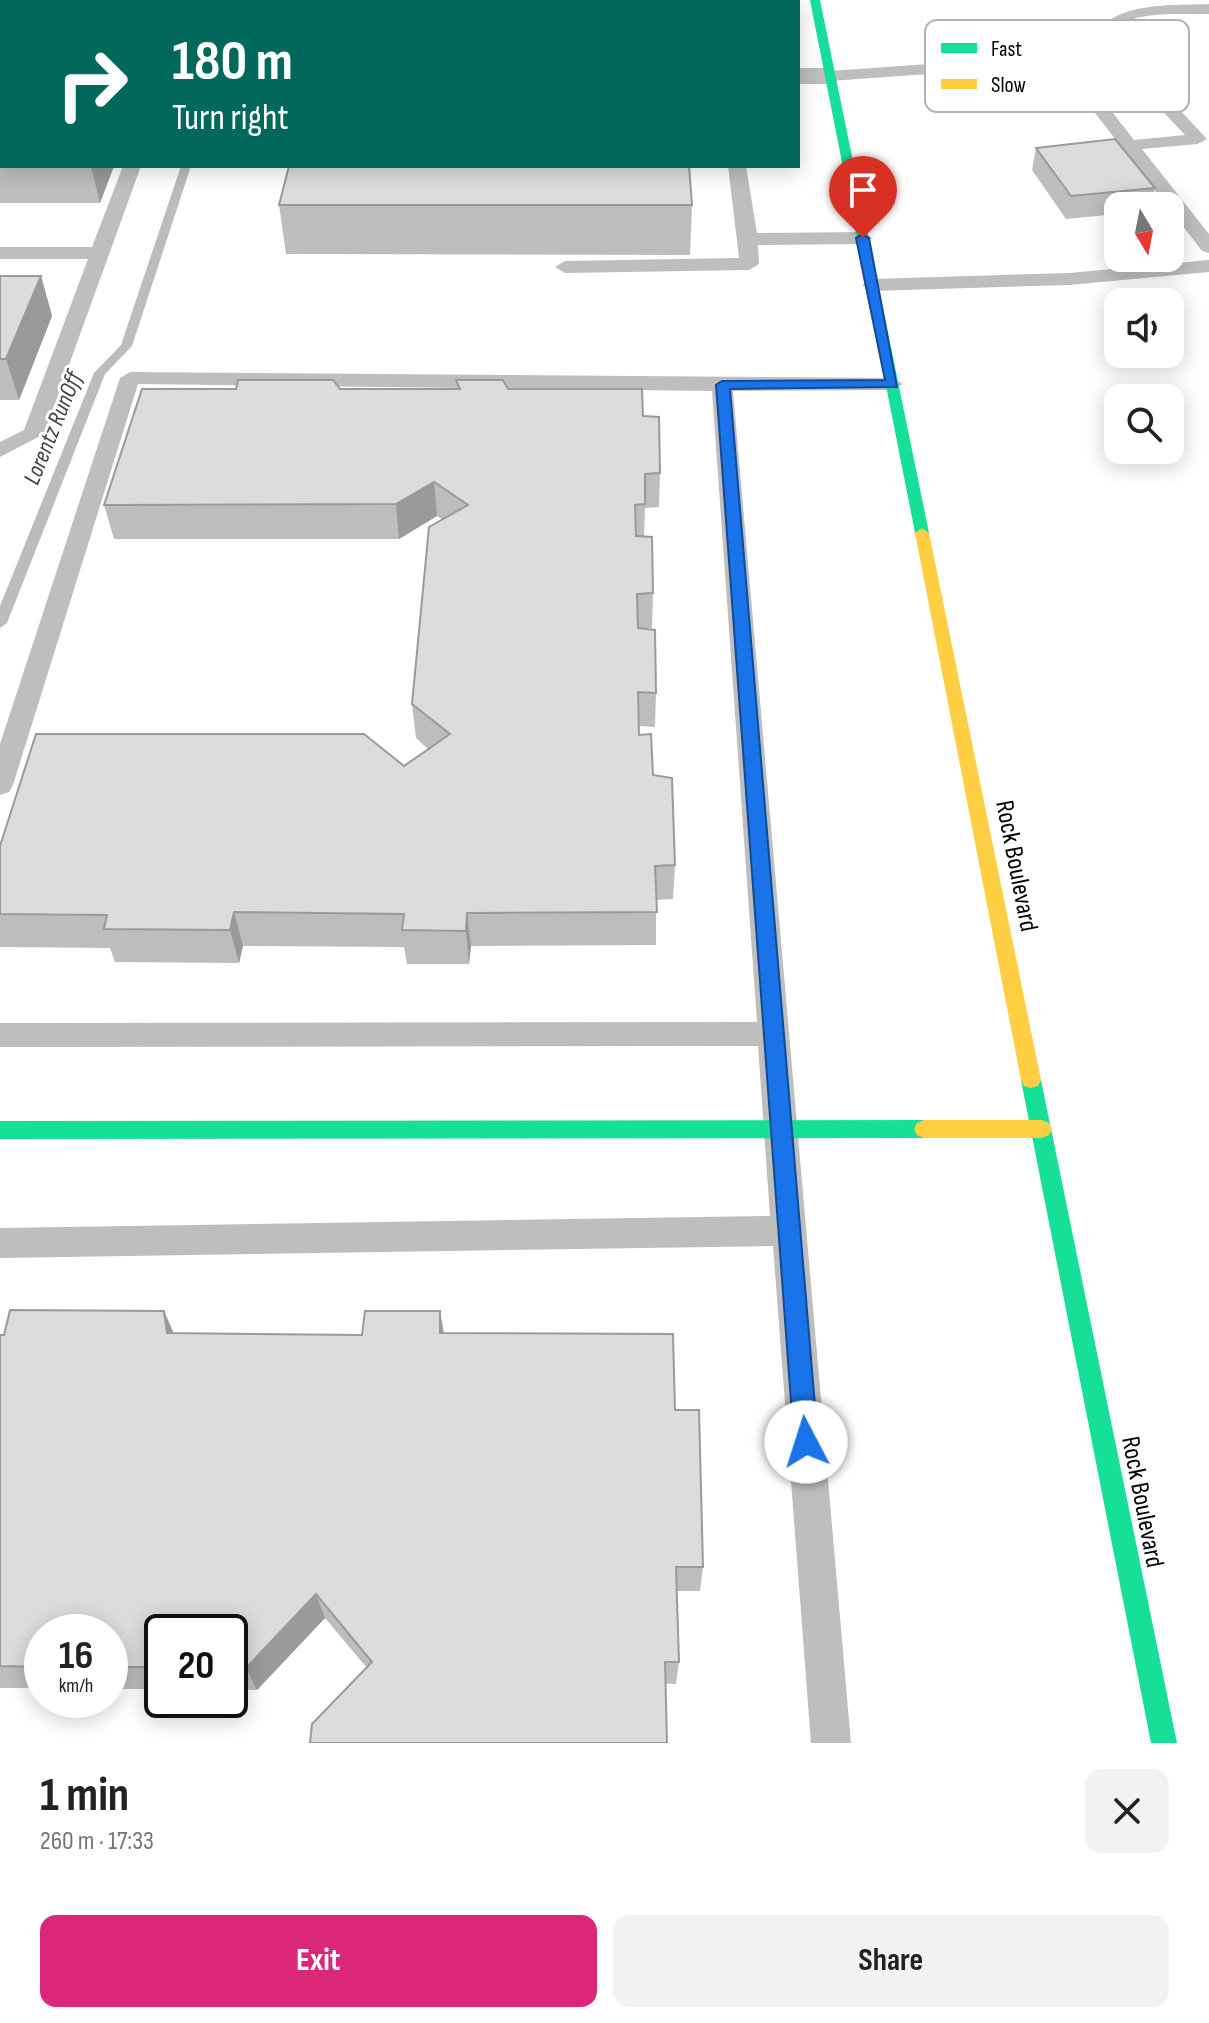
<!DOCTYPE html>
<meta charset="utf-8">
<style>
:root{--surface:#fff;--page:#f2f2f2;--text:#222;--muted:#767676;--accent:#db2777}
body{margin:0;font-family:"Sofia Sans Condensed",sans-serif;background:var(--page);color:var(--text);height:100vh;display:flex;flex-direction:column;font-size:30px;white-space:nowrap}
*{box-sizing:border-box;margin:0}
p{font-size:26px;color:var(--muted)}
.icon{flex:none;width:44px;height:44px;fill:none;stroke:currentColor;stroke-width:2;stroke-linecap:round;stroke-linejoin:round}
.map{position:relative;height:1743px;overflow:hidden}
.panel{display:flex;flex-direction:column;background:var(--surface);flex:1}
.panel>*{flex:none}
.guide{position:absolute;left:0px;top:0px;width:800px;height:168px;box-shadow:0 4px 20px #0003;background:#00695c;color:#fff;overflow:hidden}
.needle{width:52px;rotate:170deg}
.buttons{position:absolute;left:1104px;top:192px;display:grid;gap:16px}
.buttons a{display:grid;place-items:center;width:80px;height:80px;border-radius:16px;background:var(--surface);box-shadow:0 4px 20px #0003;font-size:40px}
.speed{position:absolute;left:24px;top:1614px;display:flex;gap:16px;font-size:40px;font-weight:700;text-align:center}
.speed>*{display:grid;place-content:center;width:104px;height:104px;border-radius:50%;background:var(--surface);box-shadow:0 4px 20px #0003;line-height:1}
.speed small{font-size:20px;font-weight:400}
.speed .limit{border:4px solid #111;border-radius:12px;background:#fff;color:#111}
.pin{position:absolute;display:grid;place-items:center;width:68px;height:68px;color:#fff;margin:-82px -34px;border-radius:50% 50% 50% 0;rotate:-45deg;box-shadow:0 0 8px #0007}
.pin .icon{rotate:45deg}
.me{position:absolute;width:88px;margin:-44px;rotate:355deg;stroke-linejoin:round;filter:drop-shadow(0 0 6px #0008)}
.turn{display:flex;align-items:center;gap:28px;height:168px;padding:0 40px;font-size:36px}
.turn .icon{width:104px;height:104px;stroke-width:2.5}
.turn b{display:block;font-size:56px;line-height:68px}
.round{display:grid;place-items:center;flex:none;width:84px;height:84px;border-radius:16px;background:var(--page)}
.summary{display:flex;align-items:center;justify-content:space-between;height:136px;padding:0 40px}
h1{font-size:48px;font-weight:700;line-height:60px}
.action{display:flex;gap:16px;margin-top:auto;padding:16px 40px}
.action a{flex:1;height:92px;border-radius:16px;background:var(--accent);color:#fff;font-size:32px;font-weight:700;line-height:92px;text-align:center}
.action a+a{background:var(--page);color:var(--text)}
.map>svg:first-child{display:block}
.lines{fill:none;stroke-linecap:round;stroke-linejoin:round}
.stream{fill:#bcbcbc;fill-rule:evenodd}
.lane{fill:#bebebe;fill-rule:evenodd}
.street{fill:#bebebe;fill-rule:evenodd}
.fast{fill:#16e098;fill-rule:evenodd}
.slow{fill:#ffcf43;fill-rule:evenodd}
.wall{fill:#bdbdbd}
.shaded-wall{fill:#9a9a9a}
.building{fill:#dcdcdc;stroke:#9a9a9a;stroke-width:2}
.route{fill:#1a73e8;stroke:#114b97;stroke-width:2}
.labels{text-anchor:middle;dominant-baseline:central;stroke-width:6;stroke-linejoin:round;paint-order:stroke}
.far-water-label{font-size:24px;font-style:italic;fill:#404040;stroke:#fff}
.street-label{font-size:26px;fill:#000;stroke:#fff}
.key{fill:#fff;stroke:#b2b2b2;stroke-width:2}
.key-label{font-size:22px;fill:#000}
</style>
<div class="map">
<svg width="1209" height="1743" viewBox="0 0 1209 1743">
<rect width="100%" height="100%" fill="#fff"/>
<g class="lines">
<path class="stream" d="M181,166H191L132,346L105,374L7,623L0,628V606L94,373L121,345Z"/>
<g class="lane">
<path d="M189,0H205L188,2Z"/>
<path d="M1209,4V14C1179,15 1132,9 1109,33L1104,60L1151,79L1207,139L1198,144L1142,149L1209,234V253L1202,251L1095,113L1104,108L1110,109L1134,140L1185,135L1139,86L1110,71L1072,64L830,81L822,76L830,71L1072,54L1088,57C1094,0 1165,6 1209,4Z"/>
<rect x="0" y="29" width="2" height="10"/>
<path d="M123,166H141L44,434L0,457V442L24,430L88,259H0V247H92Z"/>
<path d="M728,166H746L757,233L863,232L872,238L863,244L758,245L759,264L749,270L565,273L555,267L565,261L739,258Z"/>
<path d="M1209,260V272L1069,285L872,291L862,285L872,279L1069,273Z"/>
<path d="M130,372L892,378L903,384L892,390L733,391L851,1743H811L773,1246L0,1258V1228L770,1216L758,1046L0,1047V1023L757,1022L712,391L138,384L13,785L9,792L0,795V744L120,378Z"/>
</g>
<g class="street">
<rect x="0" y="56" width="2" height="16"/>
<path d="M798,68H830L843,76L830,84H798Z"/>
</g>
<g class="fast">
<path d="M810,0H820L929,533L922,538L915,533Z"/>
<path d="M1031,1072L1038,1074L1041,1080L1177,1743H1151L1021,1080L1024,1074Z"/>
<path d="M924,1120L931,1123L934,1129L931,1135L924,1138L0,1139V1121Z"/>
</g>
<g class="slow">
<path d="M922,528L929,533L1041,1080L1038,1086L1031,1088L1024,1086L1021,1080L915,533Z"/>
<path d="M924,1120H1042L1049,1123L1052,1129L1049,1135L1042,1138H924L917,1135L914,1129L917,1123Z"/>
</g>
</g>
<g class="wall">
<path d="M0,0H145L144,2H2V10H0Z"/>
<rect x="433" y="0" width="242" height="2"/>
<path d="M0,90H2V166H114L100,203H0Z"/>
<path d="M1036,148L1155,188L1150,206H1118V214L1066,219L1032,170Z"/>
<path d="M279,205H692L690,255L286,254Z"/>
<path d="M0,276H41L52,316L19,400H0Z"/>
<path d="M456,380L508,389L643,416L660,473L659,507L645,508L644,537L653,593L652,628H638L656,693L655,727L639,726V735L653,775L675,865L673,899L656,900V945L471,946L469,964H407L404,947L243,946L239,963L115,962L110,948L0,947V846L404,766L428,749L416,738L412,704L443,520L437,516L399,539H114L104,505L340,389H457Z"/>
<path d="M164,1311L174,1333L362,1335L444,1333L675,1410L703,1567L700,1591H677L679,1662L676,1684L367,1668L325,1618L257,1690L230,1689V1632H162V1689H110V1632H42V1688H0V1335Z"/>
</g>
<g class="shaded-wall">
<path d="M91,166H114L100,203Z"/>
<path d="M41,276L52,316L19,400L6,359Z"/>
<path d="M434,482L437,516L399,539L396,504Z"/>
<path d="M234,912L243,946L239,963L230,930Z"/>
<path d="M467,913L471,946L469,964L466,931Z"/>
<path d="M164,1311L176,1340L167,1333Z"/>
<path d="M440,1311L445,1340L440,1333Z"/>
<path d="M316,1594L325,1618L257,1690L246,1668Z"/>
</g>
<g class="building">
<rect x="0" y="90" width="2" height="73"/>
<path d="M1115,139L1155,188L1071,196L1036,148Z"/>
<path d="M289,166H689L692,205H279Z"/>
<path d="M0,276H41L6,359H0Z"/>
<path d="M238,380H333L340,389H460L456,380H503L508,389H642L643,416L659,417L660,473L645,474V504L635,505L636,536L652,537L653,593L637,594L638,628L655,630L656,693L638,692L639,735L651,734L653,775L672,778L675,865L655,866L657,912L467,913L466,931L402,930L404,914L234,912L230,930L104,929L107,915L0,914V846L36,734H364L404,766L450,734L412,704L429,527L468,505L434,482L396,504L104,505L142,389H236Z"/>
<path d="M10,1310L164,1311L167,1333L362,1335L365,1311H440V1333L673,1334L675,1410H699L703,1567H676L679,1662H665L667,1743H310L312,1724L372,1662L316,1594L246,1668H230V1632H162V1667H110V1632H42V1667L0,1666V1335H4Z"/>
</g>
<path class="route" d="M863,234L869,238L897,387L730,389L818,1442L814,1450L806,1453L797,1450L794,1442L716,385L722,381L885,380L856,238Z"/>
<g class="labels">
<g class="far-water-label">
<text transform="translate(53 428) rotate(-68)">Lorentz RunOff</text>
</g>
<g class="street-label">
<text transform="translate(1016 866) rotate(79)">Rock Boulevard</text>
<text transform="translate(1142 1502) rotate(79)">Rock Boulevard</text>
</g>
</g>
<rect x="925" y="20" width="264" height="92" rx="12" class="key"/>
<rect x="941" y="43" width="36" height="10" fill="#16e098"/>
<rect x="941" y="79" width="36" height="10" fill="#ffcf43"/>
<g class="key-label">
<text x="991" y="56">Fast</text>
<text x="991" y="92">Slow</text>
</g>
</svg>
<div class="buttons">
<a><svg class="needle" viewBox="-14 -14 28 28"><path d="M0-13l5 13h-10z" fill="#e53935"/><path d="M0 13l5-13h-10z" fill="#767676"/></svg></a>
<a><svg class="icon" aria-label="sound" viewBox="0 0 24 24"><path d="M4 9h4l5-4v14l-5-4H4zM17 9q2 3 0 6"/></svg></a>
<a><svg class="icon" aria-label="search" viewBox="0 0 24 24"><circle cx="10" cy="10" r="6"/><path d="M15 15l6 6"/></svg></a>
</div>
<div class="speed"><div>16<small>km/h</small></div><div class="limit">20</div></div>
<div class="pin" style="left:863px;top:238px;background:#d93025"><svg class="icon" aria-label="arrive" viewBox="0 0 24 24"><path d="M6 21V4h12l-3 4 3 4H6"/></svg></div>
<svg class="me" style="left:806px;top:1442px" viewBox="-20 -20 40 40"><circle r="19" fill="#fff"/><path d="M0-13L10 11 0 6-10 11z" fill="#1a73e8"/></svg>
<div class="guide">
<div class="turn"><svg class="icon" aria-label="right" viewBox="0 0 24 24"><path d="M7 20v-9h11M14 6l5 5-5 5"/></svg><div><b>180 m</b>Turn right</div></div>
</div>
</div>
<section class="panel">
<div class="summary"><div><h1>1 min</h1><p>260 m · 17:33</p></div><a class="round"><svg class="icon" aria-label="close" viewBox="0 0 24 24"><path d="M6 6l12 12M18 6L6 18"/></svg></a></div>
<div class="action"><a>Exit</a><a>Share</a></div>
</section>
